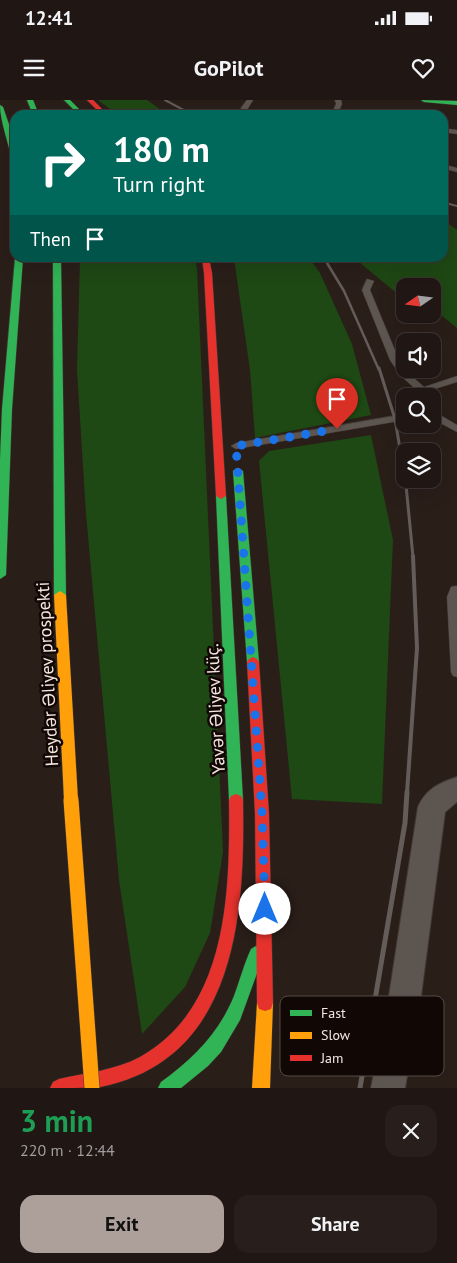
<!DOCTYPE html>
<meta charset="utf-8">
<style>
:root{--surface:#201613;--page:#281f1c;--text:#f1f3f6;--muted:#a29fa0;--line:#3d3533;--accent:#ad9f9a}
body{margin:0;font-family:"PT Sans",sans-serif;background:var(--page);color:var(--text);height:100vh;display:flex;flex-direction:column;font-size:19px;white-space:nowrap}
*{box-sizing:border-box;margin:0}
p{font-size:16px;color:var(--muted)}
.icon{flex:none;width:28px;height:28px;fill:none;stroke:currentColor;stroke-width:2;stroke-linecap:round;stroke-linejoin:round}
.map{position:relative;height:988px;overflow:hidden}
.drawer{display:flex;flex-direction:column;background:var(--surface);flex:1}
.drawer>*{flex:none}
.top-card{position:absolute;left:10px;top:10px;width:438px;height:152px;border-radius:15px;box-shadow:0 5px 20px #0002,0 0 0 1px var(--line);background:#00695c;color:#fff;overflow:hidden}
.needle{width:32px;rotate:256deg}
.buttons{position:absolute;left:396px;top:178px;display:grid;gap:10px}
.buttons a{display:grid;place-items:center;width:45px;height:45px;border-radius:10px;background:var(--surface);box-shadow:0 5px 20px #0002,0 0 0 1px var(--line);font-size:25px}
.pin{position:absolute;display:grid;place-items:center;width:42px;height:42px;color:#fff;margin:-51px -21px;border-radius:50% 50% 50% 0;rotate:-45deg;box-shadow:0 0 5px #0007}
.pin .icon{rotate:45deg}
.me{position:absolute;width:55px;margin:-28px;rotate:0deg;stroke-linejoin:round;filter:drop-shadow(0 0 4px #0008)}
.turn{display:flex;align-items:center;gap:18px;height:105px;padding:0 20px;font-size:22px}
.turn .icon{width:65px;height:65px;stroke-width:2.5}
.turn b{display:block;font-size:35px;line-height:42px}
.then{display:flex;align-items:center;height:48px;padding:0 20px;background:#0003;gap:10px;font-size:19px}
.round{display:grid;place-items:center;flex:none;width:52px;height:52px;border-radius:15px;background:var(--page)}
.overview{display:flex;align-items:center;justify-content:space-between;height:85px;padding:0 20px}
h1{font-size:30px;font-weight:800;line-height:38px;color:#1e9e55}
.cta{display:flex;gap:10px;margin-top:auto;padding:10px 20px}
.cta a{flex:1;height:58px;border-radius:15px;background:var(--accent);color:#111;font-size:20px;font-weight:800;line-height:58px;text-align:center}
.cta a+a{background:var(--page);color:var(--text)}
.status{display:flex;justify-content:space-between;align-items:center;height:35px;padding:0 25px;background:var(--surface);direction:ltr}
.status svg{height:14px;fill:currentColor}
header{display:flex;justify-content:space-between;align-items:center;height:65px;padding:0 20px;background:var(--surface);font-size:22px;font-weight:800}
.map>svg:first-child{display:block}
.green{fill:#1e4814}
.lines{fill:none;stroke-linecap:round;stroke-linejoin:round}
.lane-casing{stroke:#433935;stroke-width:1}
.street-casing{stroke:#433935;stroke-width:2}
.fast-casing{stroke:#433935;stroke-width:1}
.slow-casing{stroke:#433935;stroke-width:1}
.jam-casing{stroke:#433935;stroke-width:1}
.lane{fill:#5d5550;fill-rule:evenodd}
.street{fill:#5d5550;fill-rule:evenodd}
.fast{fill:#30b455;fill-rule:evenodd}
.slow{fill:#ff9f0a;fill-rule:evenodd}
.jam{fill:#e5322d;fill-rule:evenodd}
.rail-far4{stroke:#645c59;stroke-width:2}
.rail-far3{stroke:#645c59;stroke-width:2.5}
.rail-far2{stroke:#645c59;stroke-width:3}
.rail-far1{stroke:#645c59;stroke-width:4}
.rail{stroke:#645c59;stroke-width:5}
.slow-bridge-casing{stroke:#433935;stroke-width:16;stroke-linecap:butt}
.slow-bridge{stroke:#ff9f0a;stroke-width:15}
.route{stroke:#1a73e8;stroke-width:9;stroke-dasharray:0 16.2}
.labels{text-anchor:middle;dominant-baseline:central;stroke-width:5;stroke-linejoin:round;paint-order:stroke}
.street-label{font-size:18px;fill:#f4e5df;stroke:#110805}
.key{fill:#110805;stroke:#554a46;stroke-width:1}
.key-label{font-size:14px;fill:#f4e5df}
</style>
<div class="status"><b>12:41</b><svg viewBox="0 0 49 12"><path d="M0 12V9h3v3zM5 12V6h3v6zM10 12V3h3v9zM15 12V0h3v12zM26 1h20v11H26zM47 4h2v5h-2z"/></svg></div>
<header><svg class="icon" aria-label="menu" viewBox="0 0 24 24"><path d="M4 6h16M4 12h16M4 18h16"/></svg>GoPilot<svg class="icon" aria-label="heart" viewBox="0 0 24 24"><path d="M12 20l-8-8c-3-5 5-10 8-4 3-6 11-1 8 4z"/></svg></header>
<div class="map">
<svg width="457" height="988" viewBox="0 0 457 988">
<rect width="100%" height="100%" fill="#2a1e19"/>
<g class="green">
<path d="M98,0H147L168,15H118Z"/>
<path d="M443,120L457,130V228L441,215L428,219L422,214H432V186H405V200L354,158H442Z"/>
<path d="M80,158H195L197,169L223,752L210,833L185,887L142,934L119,780L86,414L77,270Z"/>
<path d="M234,158H309L320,173L352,244L371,315L255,338L250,270Z"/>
<path d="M371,335L393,440L382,704L292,699L259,361L269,351Z"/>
</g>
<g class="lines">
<g class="lane-casing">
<g id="lane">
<path d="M247,0H253L247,10L257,15H249L241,11V8Z"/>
<path d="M335,0H341L342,4L337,15H331L336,4Z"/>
<path d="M442,28L457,30V34L442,32Z"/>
<path d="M442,64L457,68V72L442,68Z"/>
<path d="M367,179L374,181L370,190L399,260L406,271L424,287L457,276V282L428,291L431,296H423L400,275L390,260L362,190Z"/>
<path d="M432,304L437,307L440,315L457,325V332L433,319Z"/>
<path d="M405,314V320L236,349L231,346L236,343Z"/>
<path d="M455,486H457V577L453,576L451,572L447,497L451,487Z"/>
</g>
</g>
<g class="street-casing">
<path id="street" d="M457,677V702L445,712L421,896L405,988H371L389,896L418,707C426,689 439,683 457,677Z"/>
</g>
<g class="fast-casing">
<g id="fast">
<path d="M27,0H33L39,15H33Z"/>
<path d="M64,0H70L85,15H79Z"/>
<path d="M421,0L457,1V5L424,2Z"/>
<path d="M0,5L3,7L13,36L15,63L12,61C9,44 0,21 0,5Z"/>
<path d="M15,158H23L12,309L6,475L0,479V360L2,309Z"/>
<path d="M53,158H61L66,495L60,499L54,495Z"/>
<path d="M238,368L243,371L259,562L257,565L253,567L249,565L247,562L233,371Z"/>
<path d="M221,393L226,396L243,700L241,704L236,706L231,704L229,700L216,396Z"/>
<path d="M256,846L261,849L264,854L240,920L221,952L208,966L181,988H158L161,982C193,959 219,933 234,896C240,880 244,864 251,849Z"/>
</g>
</g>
<g class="slow-casing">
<g id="slow">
<path d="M60,491L66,495L78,700L76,704L71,706L66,704L64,700L54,495Z"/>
<path d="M265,895L271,897L273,903L270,988H252L257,903L259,897Z"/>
</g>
</g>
<g class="jam-casing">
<g id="jam">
<path d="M87,0H93L108,15H102Z"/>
<path d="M202,158H209L212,173L226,396L221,399L216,396L204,173Z"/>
<path d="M253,557L257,559L259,562L269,714L273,903L271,909L265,911L259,909L257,903L255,714L247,562L249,559Z"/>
<path d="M236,694L241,696L243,700C245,813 237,960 100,987C84,988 66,988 50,988L53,982L59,979C86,973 116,970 140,957C229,907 230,790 229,700L231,696Z"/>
</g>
</g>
<use href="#lane" class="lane"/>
<use href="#street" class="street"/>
<use href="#fast" class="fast"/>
<use href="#slow" class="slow"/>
<use href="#jam" class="jam"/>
<g class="rail-far4">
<path d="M165,0L193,15"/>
<path d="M442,102L457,106"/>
</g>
<path class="rail-far3" d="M324,158L344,191L379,270"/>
<path class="rail-far2" d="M379,268L395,319L406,385L413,457"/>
<path class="rail-far1" d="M407,693L417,548L413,456"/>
<path class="rail" d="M360,988L405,723L407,692"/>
<g class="slow-bridge-casing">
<path id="slow-bridge" d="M71,700L92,988"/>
</g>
<use href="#slow-bridge" class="slow-bridge"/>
</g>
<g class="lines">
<path class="route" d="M265,809L262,712L236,346L337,329"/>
</g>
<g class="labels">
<g class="street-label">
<text transform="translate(47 574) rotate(-93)">Heydər Əliyev prospekti</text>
<text transform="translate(215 609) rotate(-93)">Yavər Əliyev küç.</text>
</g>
</g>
<rect x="280" y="896" width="164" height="80" rx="8" class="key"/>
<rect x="290" y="910" width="22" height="6" fill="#30b455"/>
<rect x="290" y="932" width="22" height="7" fill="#ff9f0a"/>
<rect x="290" y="955" width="22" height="6" fill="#e5322d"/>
<g class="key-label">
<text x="321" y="918">Fast</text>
<text x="321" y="940">Slow</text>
<text x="321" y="963">Jam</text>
</g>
</svg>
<div class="buttons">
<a><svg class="needle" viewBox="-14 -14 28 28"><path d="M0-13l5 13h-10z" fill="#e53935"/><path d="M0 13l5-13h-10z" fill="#a29fa0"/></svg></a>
<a><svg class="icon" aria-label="sound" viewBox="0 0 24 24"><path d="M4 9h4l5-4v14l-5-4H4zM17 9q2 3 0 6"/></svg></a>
<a><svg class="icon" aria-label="search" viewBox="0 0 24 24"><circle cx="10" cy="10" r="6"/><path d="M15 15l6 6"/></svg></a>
<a><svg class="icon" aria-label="layers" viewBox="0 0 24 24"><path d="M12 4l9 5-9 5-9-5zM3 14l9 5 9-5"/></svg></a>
</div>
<div class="pin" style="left:337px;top:329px;background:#d93025"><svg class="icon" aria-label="arrive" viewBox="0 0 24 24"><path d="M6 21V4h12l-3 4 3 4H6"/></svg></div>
<svg class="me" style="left:265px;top:809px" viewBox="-20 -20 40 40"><circle r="19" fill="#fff"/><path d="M0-13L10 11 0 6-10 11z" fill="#1a73e8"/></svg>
<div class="top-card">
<div class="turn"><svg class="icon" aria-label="right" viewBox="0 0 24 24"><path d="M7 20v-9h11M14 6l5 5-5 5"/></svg><div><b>180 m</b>Turn right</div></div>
<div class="then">Then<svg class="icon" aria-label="arrive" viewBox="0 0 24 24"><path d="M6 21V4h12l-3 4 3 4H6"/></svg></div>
</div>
</div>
<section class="drawer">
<div class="overview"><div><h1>3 min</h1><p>220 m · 12:44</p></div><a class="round"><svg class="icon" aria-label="close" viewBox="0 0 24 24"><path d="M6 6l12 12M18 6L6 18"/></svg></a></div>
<div class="cta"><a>Exit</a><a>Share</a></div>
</section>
